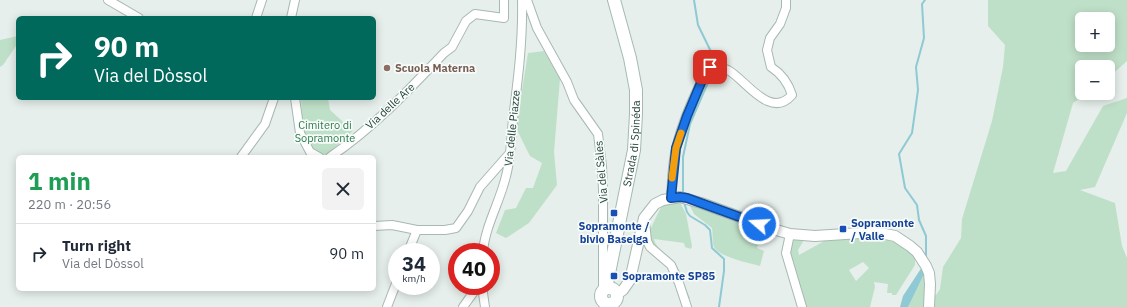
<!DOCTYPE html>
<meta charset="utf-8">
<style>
:root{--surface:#fff;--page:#f2f2f3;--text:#1f2937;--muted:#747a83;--line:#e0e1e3}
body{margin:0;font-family:"IBM Plex Sans",sans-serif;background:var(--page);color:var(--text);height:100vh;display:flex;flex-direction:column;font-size:15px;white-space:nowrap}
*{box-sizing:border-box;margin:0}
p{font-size:13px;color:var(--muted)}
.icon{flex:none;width:22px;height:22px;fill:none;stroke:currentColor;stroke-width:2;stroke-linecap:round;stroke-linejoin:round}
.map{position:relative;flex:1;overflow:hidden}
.drawer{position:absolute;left:16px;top:155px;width:360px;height:136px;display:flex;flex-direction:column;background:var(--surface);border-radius:6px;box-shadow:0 2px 10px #0003}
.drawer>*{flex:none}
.top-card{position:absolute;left:16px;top:16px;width:360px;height:84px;border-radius:6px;box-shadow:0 2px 10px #0003;background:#00695c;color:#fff;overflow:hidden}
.buttons{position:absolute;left:1075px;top:12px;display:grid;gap:8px}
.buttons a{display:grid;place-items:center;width:40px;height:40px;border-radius:6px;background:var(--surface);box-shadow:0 2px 10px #0003;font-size:20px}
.speed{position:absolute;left:388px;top:243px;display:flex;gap:8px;font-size:20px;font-weight:700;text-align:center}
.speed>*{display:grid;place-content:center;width:52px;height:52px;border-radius:50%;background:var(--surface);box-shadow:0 2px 10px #0003;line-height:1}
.speed small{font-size:10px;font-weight:400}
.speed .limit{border:6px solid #d22;background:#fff;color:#111}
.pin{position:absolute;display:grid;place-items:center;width:34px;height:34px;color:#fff;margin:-17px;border-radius:8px;box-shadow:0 2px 6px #0006}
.me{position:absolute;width:44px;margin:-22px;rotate:289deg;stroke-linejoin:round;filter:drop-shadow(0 0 3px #0008)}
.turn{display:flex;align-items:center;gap:14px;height:84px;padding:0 12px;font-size:18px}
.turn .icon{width:52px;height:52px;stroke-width:2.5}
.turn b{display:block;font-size:28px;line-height:34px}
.round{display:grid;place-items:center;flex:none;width:42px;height:42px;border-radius:6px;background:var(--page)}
.summary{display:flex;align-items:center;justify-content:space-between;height:68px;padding:0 12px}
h1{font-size:24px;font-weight:700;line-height:30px;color:#1e9e55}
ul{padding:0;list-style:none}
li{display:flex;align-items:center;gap:12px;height:60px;padding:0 12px;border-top:1px solid var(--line)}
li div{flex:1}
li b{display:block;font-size:15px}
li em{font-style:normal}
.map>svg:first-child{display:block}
.green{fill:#bfe0c8;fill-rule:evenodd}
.water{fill:#8ec9d4}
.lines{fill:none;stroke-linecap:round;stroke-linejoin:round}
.stream{stroke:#8ec9d4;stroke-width:2}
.minor-casing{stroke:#a8b8b2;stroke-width:10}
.tertiary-casing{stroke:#a8b8b2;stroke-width:12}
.secondary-casing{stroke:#a4bbb3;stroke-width:14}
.minor{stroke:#fff;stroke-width:8}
.tertiary{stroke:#fff;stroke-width:10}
.secondary{stroke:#fff;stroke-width:12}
.route-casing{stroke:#114b97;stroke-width:10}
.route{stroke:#1a73e8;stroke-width:7}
.slow{stroke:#f59e0b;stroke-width:7}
.education-dot{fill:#8d6e63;stroke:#f7fbf9;stroke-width:1.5}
.transit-dot{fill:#1a4fb4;stroke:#f7fbf9;stroke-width:1.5}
.labels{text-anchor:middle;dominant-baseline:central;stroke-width:3.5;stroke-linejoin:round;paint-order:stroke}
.education-label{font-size:11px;font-weight:bold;fill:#785e54;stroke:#f7fbf9;text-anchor:start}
.street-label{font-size:11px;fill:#24423a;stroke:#f7fbf9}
.park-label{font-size:11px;fill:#2d7a4b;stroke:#f7fbf9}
.transit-label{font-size:11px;font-weight:bold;fill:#164399;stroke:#f7fbf9;text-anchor:start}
</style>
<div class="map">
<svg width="1127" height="307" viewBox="0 0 1127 307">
<rect width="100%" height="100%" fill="#e6efeb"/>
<g class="green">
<path d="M988,0H1127V61L1108,78V67H1082V93H1088L1073,103L1053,173L1066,171L1103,106L1127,98V113L1095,187L1080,190L1115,203L1122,246L1127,258V307H934L933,294L936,295L940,289L943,267L961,238L962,219L992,121L1003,67L1005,45L988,26ZM1082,19H1108V45H1082Z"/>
<path d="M18,36V43L3,65L0,67V40Z"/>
<path d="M544,51L560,79L554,152L557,185L529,223L506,238L496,233L505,210L516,208L526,188H533L542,163L530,156L516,128L528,53Z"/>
<path d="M301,98H328L330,110L353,131L325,156L310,147L303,129Z"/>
<path d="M680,202L686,214L692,246L691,249L685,247L684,243L654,239C656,249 668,255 675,263C682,274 685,287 690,298L688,300L678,277L652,247L649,232L662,205Z"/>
<path d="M689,204L768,231V240L761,237L757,248L764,251L760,266C749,263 719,257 714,247C712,242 713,234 712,228L694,214Z"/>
<path d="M867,237C887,237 902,243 915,258V265L896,295H892V293H887L888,284L874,282L875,287L870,307H804L789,255L792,241L794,239L804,240L798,250L799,255L828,239ZM863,262L869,268L856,281L849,270Z"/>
<path d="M924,274L925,307H908L910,302Z"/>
</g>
<path class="water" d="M922,267L924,274L908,307H900L903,296Z"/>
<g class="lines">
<g class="stream">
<path d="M694,0L698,25L716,62L715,64"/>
<path d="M925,0L922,4L924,38L916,67L918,90L912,133L899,154L905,188L917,205L919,220L926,236V258"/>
<path d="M683,194V157L690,124L712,73"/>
<path d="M684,202L687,212L690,216L705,225L710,230L712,248L724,259V271L719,307"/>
</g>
<g class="minor-casing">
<g id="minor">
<path d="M108,0L139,18"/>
<path d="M527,0L537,28L567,82L574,100L598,134L602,166L603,190V285"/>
<path d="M256,18L262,0"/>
<path d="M291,18L295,0"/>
<path d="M295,98L300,133L310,152L319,157"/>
<path d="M241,157L265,124L274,98"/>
<path d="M330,157C373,128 409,90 444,53L452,47L466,21L475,14L504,18V0"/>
<path d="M671,198C672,182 672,165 676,149C681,125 697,86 710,67C717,67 722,67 728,70C746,80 770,120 792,95C788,82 782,74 771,67L767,50L770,38L780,24L786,8V0"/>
<path d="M645,222L647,241L650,247L671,265L679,283L687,307"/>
<path d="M374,226L392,225L417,230"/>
<path d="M790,234L786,253L802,307"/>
<path d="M408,252L417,230H445L456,228L468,211L480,187L509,154"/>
<path d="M483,252C485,226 500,202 506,176C511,158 511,137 513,119C518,79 523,40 522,0"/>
<path d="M482,286L485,307"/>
<path d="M387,307L397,281"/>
<path d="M463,307L478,286"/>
</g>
</g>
<g class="tertiary-casing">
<path id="tertiary" d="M617,294L623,290L630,280L644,218L655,204L663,200L680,197L701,203L773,229L790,234L815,236L876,232L895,236L910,246L917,252L926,266L929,273L930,284L929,307"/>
</g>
<g class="secondary-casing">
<g id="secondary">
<circle cx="609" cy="296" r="8"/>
<path id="s1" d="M606,288L634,150L636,114V90L630,58L614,0"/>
</g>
</g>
<use href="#minor" class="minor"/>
<use href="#tertiary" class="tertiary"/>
<use href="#secondary" class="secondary"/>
</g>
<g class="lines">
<g class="route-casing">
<path id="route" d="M710,67L703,78L687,116L676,148L671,198L680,197L687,198L759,224"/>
</g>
<use href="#route" class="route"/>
<path class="slow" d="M672,178L676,148L681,133"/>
</g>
<circle class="education-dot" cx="387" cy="68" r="4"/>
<g class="transit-dot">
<rect x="610" y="209" width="8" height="8" rx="2"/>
<rect x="839" y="225" width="8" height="8" rx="2"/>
<rect x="610" y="272" width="8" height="8" rx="2"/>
</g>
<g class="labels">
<g class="education-label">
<text x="395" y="68">Scuola Materna</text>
</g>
<g class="street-label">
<text transform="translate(390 106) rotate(-43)">Via delle Are</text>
<text transform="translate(512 128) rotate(-84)">Via delle Piazze</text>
<text stroke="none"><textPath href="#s1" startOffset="147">Strada di Spinéda</textPath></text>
<text transform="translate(601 172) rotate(-95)">Via del Sàles</text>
</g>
<g class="park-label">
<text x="325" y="125">Cimitero di<tspan x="325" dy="13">Sopramonte</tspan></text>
</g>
<g class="transit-label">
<text x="851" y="223">Sopramonte<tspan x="851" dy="13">/ Valle</tspan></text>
<text x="614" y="226" text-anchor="middle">Sopramonte /<tspan x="614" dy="13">bivio Baselga</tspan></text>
<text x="622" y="276">Sopramonte SP85</text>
</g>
</g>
</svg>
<div class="buttons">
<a>+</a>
<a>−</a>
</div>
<div class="speed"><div>34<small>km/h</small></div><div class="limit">40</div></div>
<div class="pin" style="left:710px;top:67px;background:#d93025"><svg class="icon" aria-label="arrive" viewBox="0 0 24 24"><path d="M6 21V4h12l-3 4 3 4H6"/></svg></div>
<svg class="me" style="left:759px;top:224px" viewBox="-20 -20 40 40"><circle r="17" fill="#1a73e8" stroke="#fff" stroke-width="3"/><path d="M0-11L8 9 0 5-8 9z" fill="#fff"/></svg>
<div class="top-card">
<div class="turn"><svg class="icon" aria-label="right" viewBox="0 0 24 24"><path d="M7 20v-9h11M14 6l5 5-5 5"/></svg><div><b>90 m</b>Via del Dòssol</div></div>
</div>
<section class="drawer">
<div class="summary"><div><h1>1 min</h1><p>220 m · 20:56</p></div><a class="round"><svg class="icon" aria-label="close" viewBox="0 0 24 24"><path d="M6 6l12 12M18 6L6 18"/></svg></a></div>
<ul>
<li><svg class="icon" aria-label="right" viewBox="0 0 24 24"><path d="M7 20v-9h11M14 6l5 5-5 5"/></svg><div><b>Turn right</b><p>Via del Dòssol</p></div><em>90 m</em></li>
</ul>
</section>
</div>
